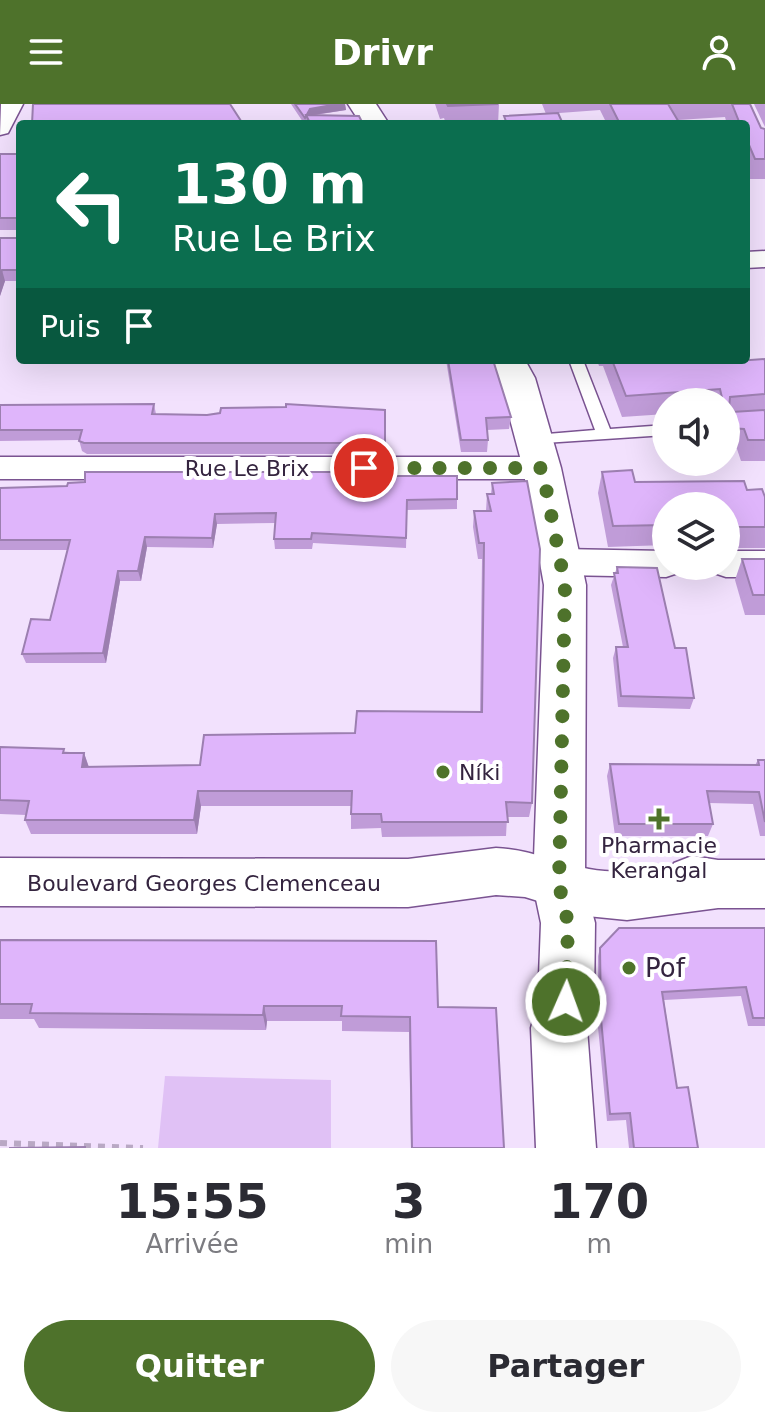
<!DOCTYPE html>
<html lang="fr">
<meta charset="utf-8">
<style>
:root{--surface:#fff;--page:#f7f7f7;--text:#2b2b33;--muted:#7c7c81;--accent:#4e722b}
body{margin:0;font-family:"DejaVu Sans",sans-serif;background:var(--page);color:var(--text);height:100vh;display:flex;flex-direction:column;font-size:30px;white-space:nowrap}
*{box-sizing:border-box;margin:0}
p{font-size:26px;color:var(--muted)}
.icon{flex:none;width:44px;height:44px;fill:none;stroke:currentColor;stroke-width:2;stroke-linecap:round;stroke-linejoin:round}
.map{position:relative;height:1044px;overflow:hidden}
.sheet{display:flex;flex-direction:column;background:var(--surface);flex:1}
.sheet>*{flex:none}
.guide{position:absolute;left:16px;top:16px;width:734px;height:244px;border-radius:8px;box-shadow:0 8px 32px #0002;background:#0b6e4f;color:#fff;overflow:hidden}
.buttons{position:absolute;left:652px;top:284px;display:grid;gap:16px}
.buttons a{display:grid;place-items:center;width:88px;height:88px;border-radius:50%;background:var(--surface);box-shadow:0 8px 32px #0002;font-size:40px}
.pin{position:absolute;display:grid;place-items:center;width:68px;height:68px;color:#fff;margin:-34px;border:4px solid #fff;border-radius:50%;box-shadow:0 2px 8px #0007}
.me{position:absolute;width:88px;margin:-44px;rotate:2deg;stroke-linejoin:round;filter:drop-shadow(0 0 6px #0008)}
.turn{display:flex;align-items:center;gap:28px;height:168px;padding:0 24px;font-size:36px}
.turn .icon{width:104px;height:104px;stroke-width:2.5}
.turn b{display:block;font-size:56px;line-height:68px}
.then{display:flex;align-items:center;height:76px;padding:0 24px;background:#0003;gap:16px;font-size:30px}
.eta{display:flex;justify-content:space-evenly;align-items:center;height:136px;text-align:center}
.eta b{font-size:48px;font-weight:800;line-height:56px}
.button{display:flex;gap:16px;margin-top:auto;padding:16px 24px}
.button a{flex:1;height:92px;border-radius:48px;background:var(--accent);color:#fff;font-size:32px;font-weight:800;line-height:92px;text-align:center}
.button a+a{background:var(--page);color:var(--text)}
header{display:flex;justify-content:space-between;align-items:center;height:104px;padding:0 24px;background:var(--accent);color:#fff;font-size:36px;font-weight:800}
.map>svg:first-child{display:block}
.green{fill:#e0c1f5}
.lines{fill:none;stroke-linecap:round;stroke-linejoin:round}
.service-casing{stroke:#7a5391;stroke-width:3}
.minor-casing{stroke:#7a5391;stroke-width:3}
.tertiary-casing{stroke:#7a5391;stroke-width:3}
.primary-casing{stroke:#7a5391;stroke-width:3}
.path{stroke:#b9a8c4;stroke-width:6;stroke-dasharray:7 7;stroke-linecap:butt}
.service{fill:#fff;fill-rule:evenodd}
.minor{fill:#fff;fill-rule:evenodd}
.tertiary{fill:#fff;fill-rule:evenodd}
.primary{fill:#fff;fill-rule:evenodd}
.wall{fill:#c09cd8}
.shaded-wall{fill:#9c7fb0}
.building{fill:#dfb5fb;stroke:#9c7fb0;stroke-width:2}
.route{stroke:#4e722b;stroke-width:14;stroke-dasharray:0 25.2}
.poi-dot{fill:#4e722b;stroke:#fff;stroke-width:3}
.labels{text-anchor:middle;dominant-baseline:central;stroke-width:8;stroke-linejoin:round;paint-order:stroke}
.street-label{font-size:22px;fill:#34243f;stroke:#fff}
.poi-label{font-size:22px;fill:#34243f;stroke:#fff;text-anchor:start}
.near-poi-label{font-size:26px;fill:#34243f;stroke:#fff;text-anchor:start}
</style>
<header><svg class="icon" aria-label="menu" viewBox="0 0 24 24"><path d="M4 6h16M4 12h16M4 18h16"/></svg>Drivr<svg class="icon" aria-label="person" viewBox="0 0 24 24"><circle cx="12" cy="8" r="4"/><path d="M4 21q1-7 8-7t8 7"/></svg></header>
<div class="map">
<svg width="765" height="1044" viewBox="0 0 765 1044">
<rect width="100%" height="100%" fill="#f2e1fd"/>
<path class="green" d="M165,972L331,976V1044H158Z"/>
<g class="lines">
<g class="service-casing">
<path id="service" d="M569,256H583L610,325L666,321V331L529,340L527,336L535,331L595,326Z"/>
</g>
<g class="minor-casing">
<g id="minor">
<path d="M1,0H23L8,29L0,31Z"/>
<path d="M765,147V163L746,164V148Z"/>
<path d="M0,353H542L553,356L558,364L553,372L542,375H0Z"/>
<path d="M562,445L666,447V462H682L678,469L666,473L562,471L550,467L545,458L550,449Z"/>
<path d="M726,447H765V473H726L714,469L710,462H726Z"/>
</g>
</g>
<g class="tertiary-casing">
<g id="tertiary">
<path d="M348,0H376L389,20H361Z"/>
<path d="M489,256H525L535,274L561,364L586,481L585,781L595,819L594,898L587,924L596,1044H536L531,924L538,898L541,819L533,781L544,481L523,364L499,274Z"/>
</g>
</g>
<g class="primary-casing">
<path id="primary" d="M496,744C529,745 557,759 589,765C616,770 644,767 671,764L674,759L692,752L718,756H765V804H718L627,816L587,812L525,793L496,791L408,803L0,802V754L408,755Z"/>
</g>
<path class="path" d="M0,1039L143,1044"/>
<use href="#service" class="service"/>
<use href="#minor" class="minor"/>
<use href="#tertiary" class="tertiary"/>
<use href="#primary" class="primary"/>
</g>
<g class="wall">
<path d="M291,0H345L346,6L315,11L363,20L303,18Z"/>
<path d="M435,0H499L498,20H446L444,14L440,15Z"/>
<path d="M542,0H750L761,24L765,25V75H750L746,65V20H727L725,13L678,16L680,20H607L600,6L546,10Z"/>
<path d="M754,0H765V23Z"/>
<path d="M0,50H20V177H5L0,192V134H19V126H0Z"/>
<path d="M765,255V357H741L737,345H726V298H666V310L622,313L603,262H599L597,256H659L660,259H709Z"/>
<path d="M446,256H493L511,313L509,325L487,326L488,336L487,348H461Z"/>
<path d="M154,300L156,310L207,311L385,306V350H87L82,347L79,336L0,337V301Z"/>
<path d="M602,368L635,378L747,386L765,393V444H726V402H666V441L608,443L598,389Z"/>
<path d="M385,372L457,395V405L407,406L406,444L313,439L312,445H275L274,435L275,419L217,420L213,444L147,443L141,477H120L106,559H26L22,550L50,516L68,446H0V384Z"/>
<path d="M527,377L532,699L529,713H507L506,732L382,733L381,724L351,725V702H201L197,730H31L25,716L26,711L0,710V643L84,649L89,663L200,661L355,629L480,608L482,455H478L473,423L474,407H486L487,390H491L492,379Z"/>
<path d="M742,455H765V511H745L735,476Z"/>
<path d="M617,463L675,544L694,594L690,605L618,603L613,554L616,543H623L611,481Z"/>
<path d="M758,656H765V732H760L753,700L709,699L713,720L708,732H615L607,672L610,660L755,661Z"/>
<path d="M765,824V922H748L741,892L664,896L677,984L698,1044H629L626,1016L607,1017L598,923V852L600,844Z"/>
<path d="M0,836L438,903L504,1044H411L409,928L342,927V917H267L266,926L39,924L34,915H0Z"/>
</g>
<g class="shaded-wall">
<path d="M338,0H345L346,6L306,12L310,5Z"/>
<path d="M2,166L5,177L0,192V171Z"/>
<path d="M215,410L217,420L213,444L212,434Z"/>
<path d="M145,433L147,443L141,477L138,467Z"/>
<path d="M118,467L120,477L106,559L103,549Z"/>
<path d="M84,649L89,664L82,663Z"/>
<path d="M198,687L201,702L197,730L194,716Z"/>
<path d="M264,902L267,917L266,926L263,911Z"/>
</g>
<g class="building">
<path d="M33,0H230L243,20H32Z"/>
<path d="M295,0H338L310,5L305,14Z"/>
<path d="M447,0H498L448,2Z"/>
<path d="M610,0H668L680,20H620Z"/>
<path d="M732,0H750L761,24L765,25V55H755L746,34V20H740Z"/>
<path d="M558,9L563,20H507L504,12Z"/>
<path d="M306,11L359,12L363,20H285L309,17Z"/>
<path d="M0,50H20V166H2L0,171V134H19V114H0Z"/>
<path d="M765,255V290L730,293L729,305L732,308L765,306V336H748L744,325L729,324L726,311V298H723L720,285L626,292L612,256H659L660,259L708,256L709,259Z"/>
<path d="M448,256H493L511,313L486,314L488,336H461Z"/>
<path d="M154,300L152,310L207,311L220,309L221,304L286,303V300L385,306V339H84L79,337L82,326H0V301Z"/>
<path d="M632,366L635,378L744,377L747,386L762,385L765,393V423H733L732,419H726V402H666V421L613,422L602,368Z"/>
<path d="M85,368H385V372H457V395L407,396L406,434L312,429L311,435H274L276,409L215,410L212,434L145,433L138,467H118L103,549L22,550L31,515L50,516L70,436H0V384L67,382L68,379L85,378Z"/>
<path d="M527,377L540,445L532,699L506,698L508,718H382L381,710H351L352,687H198L194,716H25L29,697L0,696V643L64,645L63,649H84L82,663L200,661L204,631L355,629L357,607L482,608L484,439H479L474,407H491L487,390H494L492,379Z"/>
<path d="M742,455H765V491H753Z"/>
<path d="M617,463L657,464L675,544H686L694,594L621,592L616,543H628L614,469H618Z"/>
<path d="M758,656H765V718L759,688L707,687L713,720H619L610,660L759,661Z"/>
<path d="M619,824H765V914H753L746,883L662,888L677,984L688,983L698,1044H634L630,1009L610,1010L601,915L600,844Z"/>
<path d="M0,836L436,837L438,903L496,904L504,1044H412L410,913L341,912L342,902H264L263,911L30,909L32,900H0Z"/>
<path d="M85,1043V1044H9H10Z"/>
</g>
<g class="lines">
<path class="route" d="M364,364H542L565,481L559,781L568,819L566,898"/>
</g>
<g class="poi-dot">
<circle cx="443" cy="668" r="8"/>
<path d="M655 703h8v8h8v8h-8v8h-8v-8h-8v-8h8z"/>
<circle cx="629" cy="864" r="8"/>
</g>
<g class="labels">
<g class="street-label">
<text x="247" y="364">Rue Le Brix</text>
<text x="204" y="779">Boulevard Georges Clemenceau</text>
</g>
<g class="poi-label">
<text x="459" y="668">Níki</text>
<text x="659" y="741" text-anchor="middle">Pharmacie<tspan x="659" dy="25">Kerangal</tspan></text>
</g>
<g class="near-poi-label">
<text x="645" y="864">Pof</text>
</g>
</g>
</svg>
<div class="buttons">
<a><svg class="icon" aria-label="sound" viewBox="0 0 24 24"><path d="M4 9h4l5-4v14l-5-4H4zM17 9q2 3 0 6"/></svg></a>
<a><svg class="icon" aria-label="layers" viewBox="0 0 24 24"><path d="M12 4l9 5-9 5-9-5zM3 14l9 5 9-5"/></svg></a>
</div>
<div class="pin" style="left:364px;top:364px;background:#d93025"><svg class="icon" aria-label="arrive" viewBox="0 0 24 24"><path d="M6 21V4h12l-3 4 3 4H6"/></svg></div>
<svg class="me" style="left:566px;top:898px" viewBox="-20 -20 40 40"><circle r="17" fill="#4e722b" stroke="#fff" stroke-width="3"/><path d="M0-11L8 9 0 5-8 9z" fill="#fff"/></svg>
<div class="guide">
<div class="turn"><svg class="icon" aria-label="left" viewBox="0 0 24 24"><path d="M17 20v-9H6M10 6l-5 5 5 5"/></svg><div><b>130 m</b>Rue Le Brix</div></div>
<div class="then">Puis<svg class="icon" aria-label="arrive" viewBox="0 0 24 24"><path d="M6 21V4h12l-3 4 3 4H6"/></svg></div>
</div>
</div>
<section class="sheet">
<div class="eta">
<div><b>15:55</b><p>Arrivée</p></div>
<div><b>3</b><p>min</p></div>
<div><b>170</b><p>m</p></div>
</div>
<div class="button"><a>Quitter</a><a>Partager</a></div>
</section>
